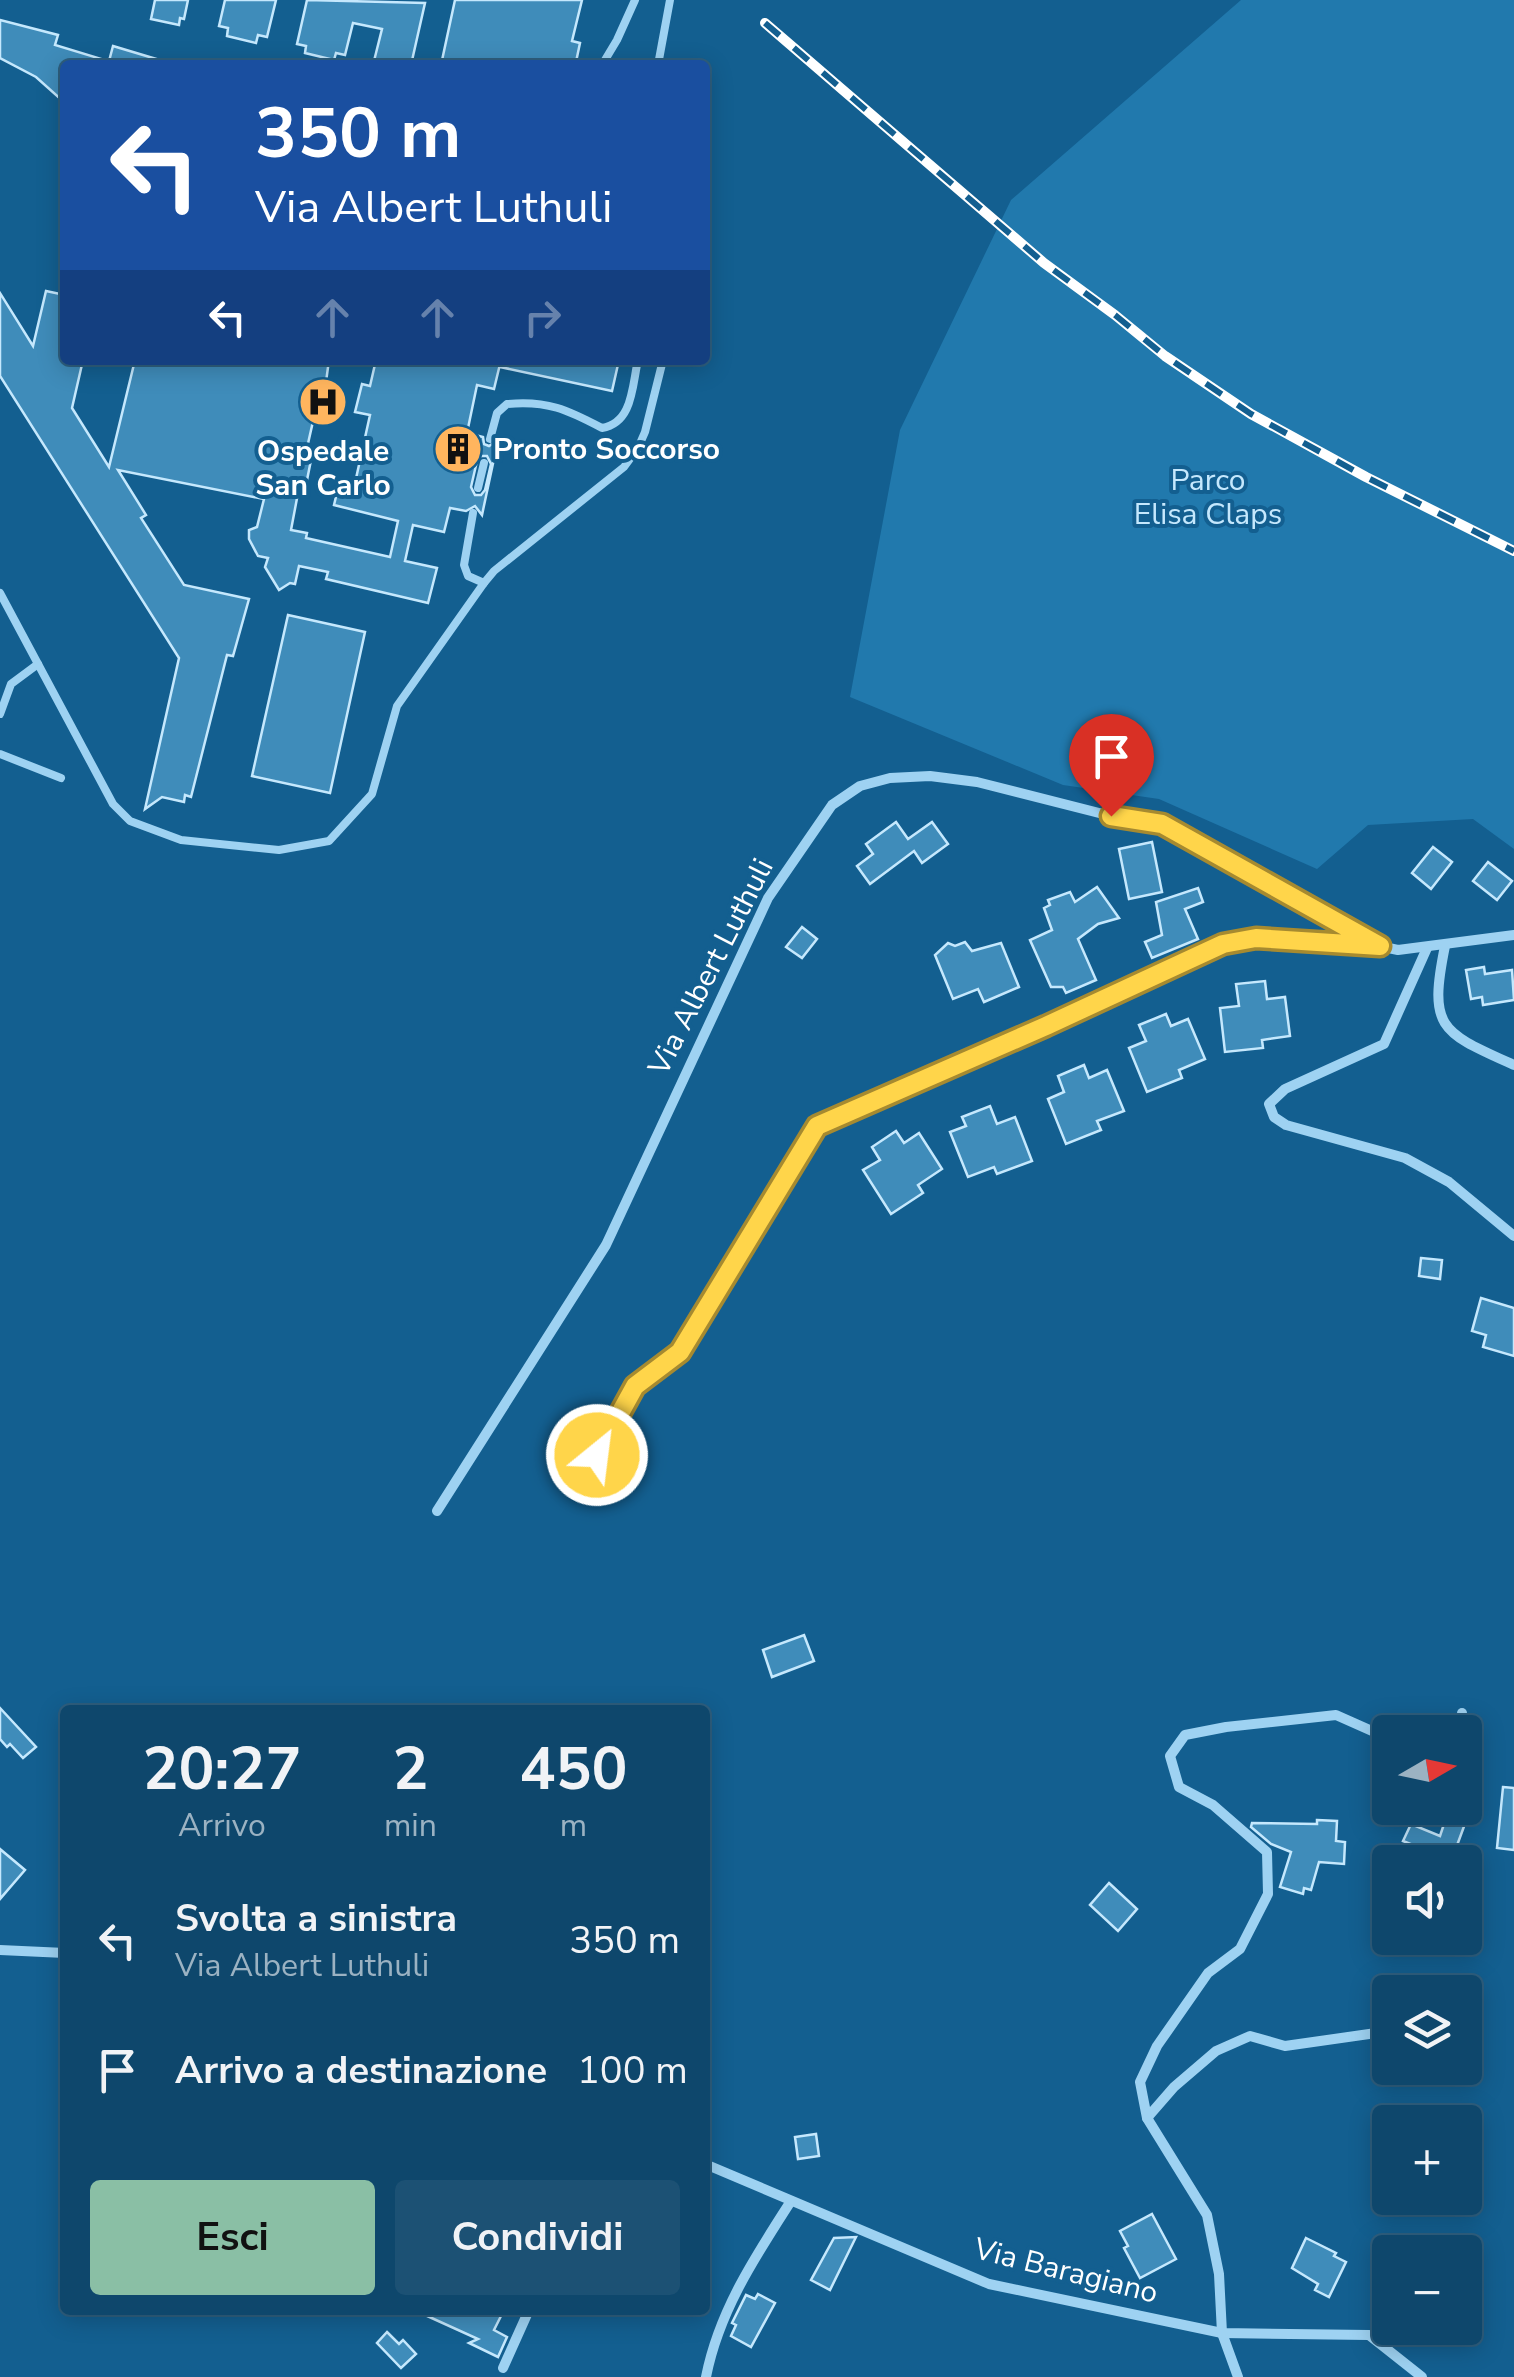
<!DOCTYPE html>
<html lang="it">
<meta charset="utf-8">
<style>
:root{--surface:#0e476c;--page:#1c5174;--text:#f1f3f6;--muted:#9bb2c2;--line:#2e5f7f;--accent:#8abfa5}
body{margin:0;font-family:"Nunito Sans",sans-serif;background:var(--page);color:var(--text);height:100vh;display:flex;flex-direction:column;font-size:38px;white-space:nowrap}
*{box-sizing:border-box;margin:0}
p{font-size:32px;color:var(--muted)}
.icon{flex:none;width:55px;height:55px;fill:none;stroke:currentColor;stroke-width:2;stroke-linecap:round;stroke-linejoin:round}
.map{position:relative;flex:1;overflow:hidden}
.sheet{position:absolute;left:60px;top:1705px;width:650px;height:610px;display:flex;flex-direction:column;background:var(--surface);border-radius:10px;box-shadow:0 5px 25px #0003,0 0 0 2px var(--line)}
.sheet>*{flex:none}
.top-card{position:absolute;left:60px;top:60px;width:650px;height:305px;border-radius:10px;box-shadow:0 5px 25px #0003,0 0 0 2px var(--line);background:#1a4fa0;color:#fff;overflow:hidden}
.needle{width:65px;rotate:81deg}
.buttons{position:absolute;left:1372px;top:1715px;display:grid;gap:20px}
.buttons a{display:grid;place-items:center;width:110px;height:110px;border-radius:10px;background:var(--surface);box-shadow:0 5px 25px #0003,0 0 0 2px var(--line);font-size:50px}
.pin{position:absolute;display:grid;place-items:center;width:85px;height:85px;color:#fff;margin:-102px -42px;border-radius:50% 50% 50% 0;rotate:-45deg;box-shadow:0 0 10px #0007}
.pin .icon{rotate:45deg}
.me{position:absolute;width:110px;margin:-55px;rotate:29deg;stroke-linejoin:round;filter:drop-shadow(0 0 8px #0008)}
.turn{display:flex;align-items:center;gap:35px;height:210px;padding:0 30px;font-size:45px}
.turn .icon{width:130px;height:130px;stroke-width:2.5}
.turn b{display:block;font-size:70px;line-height:85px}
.lanes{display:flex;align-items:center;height:95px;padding:0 30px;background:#0003;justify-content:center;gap:50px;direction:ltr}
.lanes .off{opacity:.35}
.eta{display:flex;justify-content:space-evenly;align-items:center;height:170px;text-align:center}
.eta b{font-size:60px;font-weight:700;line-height:70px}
.cta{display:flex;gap:20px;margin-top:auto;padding:20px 30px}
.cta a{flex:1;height:115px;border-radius:10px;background:var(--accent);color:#111;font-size:40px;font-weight:700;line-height:115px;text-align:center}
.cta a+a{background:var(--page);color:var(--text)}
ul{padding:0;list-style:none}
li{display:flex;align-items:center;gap:30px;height:130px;padding:0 30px}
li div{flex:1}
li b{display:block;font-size:38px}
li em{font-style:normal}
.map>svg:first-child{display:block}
.green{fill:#2179ad}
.building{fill:#3f8cba;stroke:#c5e8fd;stroke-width:2.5;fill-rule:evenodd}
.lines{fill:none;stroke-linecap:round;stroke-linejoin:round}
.lane{stroke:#9ed2f2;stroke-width:8}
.street{stroke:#9ed2f2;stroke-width:10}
.rail-casing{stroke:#fff;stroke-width:10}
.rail{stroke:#135f90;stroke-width:6;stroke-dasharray:19;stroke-linecap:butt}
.route-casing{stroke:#a68a30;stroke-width:25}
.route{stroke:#ffd54a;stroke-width:18}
.labels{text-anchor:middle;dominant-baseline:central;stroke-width:8;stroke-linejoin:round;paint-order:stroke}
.poi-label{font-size:30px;font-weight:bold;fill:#fff;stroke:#135f90;text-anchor:start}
.park-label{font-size:30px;fill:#c5e8fd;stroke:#135f90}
.street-label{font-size:30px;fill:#fff;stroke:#135f90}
</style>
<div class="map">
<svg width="1514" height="2377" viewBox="0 0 1514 2377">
<rect width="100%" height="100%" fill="#135f90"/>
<path class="green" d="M1241,0H1514V849L1473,819L1368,825L1317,869L1159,799L1063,785L850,697L900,430L1011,200Z"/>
<g class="building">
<path d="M155,0H188L184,19L180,18L179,25L151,19Z"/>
<path d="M225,0H276L267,37L258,35L256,43L227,36L228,28L219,26Z"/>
<path d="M307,0L425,3L411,65H377L378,62L374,61L382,29L353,23L345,55L336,53L334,60L305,53L306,46L297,44Z"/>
<path d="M455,0H582L572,41L580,43L576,62L441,65Z"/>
<path d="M0,20L58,35L55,45L108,61L107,65H65V103L36,77L0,58Z"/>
<path d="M113,46L163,61V65H108Z"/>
<path d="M46,291L65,295V360H83L72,408L109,467L135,360H329L323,404L335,406L332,421L314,417L307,448L313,450L304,495L298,493L291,530L307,533L306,538L390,557L398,521L334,505L340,480L355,483L370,415L355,412L362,384L370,386L376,360H501L494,389L477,385L467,433L483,437L484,444L489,446L498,440L482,515L475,506L466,511L450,508L444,532L413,525L405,561L437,568L428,603L326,579L328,572L299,566L295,584L290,583L279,590L265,567L268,558L258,556L249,539V530L257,527L264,499L118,470L146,515L141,518L184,585L249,599L233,656L227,655L191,797L185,795L184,802L162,797L145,809L179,658L0,376V293L33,346ZM487,456L491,464L485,490L481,495H475L471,487L477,461L481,456Z"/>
<path d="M501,360H619L612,391L500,367Z"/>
<path d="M288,615L365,632L330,793L252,776Z"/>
<path d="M896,822L908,839L932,822L948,844L922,863L914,851L870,884L857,866L873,854L866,844Z"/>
<path d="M1152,842L1162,892L1129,899L1119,849Z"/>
<path d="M1433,847L1452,862L1431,889L1412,873Z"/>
<path d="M1488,862L1512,881L1497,900L1473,881Z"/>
<path d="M1097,887L1119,918L1098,924L1078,939L1096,980L1066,993L1063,987H1051L1030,940L1052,930L1044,908L1050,905L1048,900L1070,892L1075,902Z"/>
<path d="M1198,888L1203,902L1185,909L1198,939L1152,958L1145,942L1162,935L1156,902Z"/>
<path d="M802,927L817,939L802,958L786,947Z"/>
<path d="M965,942L972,951L1001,943L1019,987L984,1002L978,989L953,999L935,955L948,943L955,946Z"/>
<path d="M1484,967L1485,974L1512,970L1514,1000L1483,1005L1482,997L1471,999L1466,970Z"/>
<path d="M1265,981L1267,999L1285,997L1290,1036L1262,1040L1263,1048L1225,1052L1220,1008L1239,1006L1236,984Z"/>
<path d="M1166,1014L1171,1026L1188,1019L1205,1059L1179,1070L1182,1078L1147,1092L1129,1048L1146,1041L1139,1025Z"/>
<path d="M1084,1065L1089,1078L1107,1070L1124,1111L1097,1121L1101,1130L1066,1144L1048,1099L1064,1092L1058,1076Z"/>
<path d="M990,1106L997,1124L1015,1117L1032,1161L997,1174L994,1167L968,1177L950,1132L966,1126L962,1117Z"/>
<path d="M896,1131L904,1143L919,1133L942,1169L918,1185L923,1193L891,1214L863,1170L880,1160L872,1147Z"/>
<path d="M1421,1258L1442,1260L1440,1279L1419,1276Z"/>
<path d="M1481,1298L1514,1308V1356L1483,1347L1486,1335L1472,1331Z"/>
<path d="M804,1635L814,1661L772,1677L763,1650Z"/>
<path d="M0,1708L36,1747L23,1758L10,1744L7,1747L0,1739Z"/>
<path d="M1503,1787L1514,1788V1850L1497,1848Z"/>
<path d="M1447,1815L1466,1821L1452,1859L1442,1855L1439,1862H1406L1413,1845L1403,1841L1411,1824L1440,1836Z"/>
<path d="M1317,1820L1337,1821L1336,1841L1345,1842L1344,1864L1319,1862L1311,1890L1304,1888L1303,1894L1280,1887L1291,1852L1271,1844L1251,1827L1252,1823L1317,1824Z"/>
<path d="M0,1849L25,1870L0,1899Z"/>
<path d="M1109,1883L1137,1909L1118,1931L1090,1905Z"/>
<path d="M816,2134L819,2156L798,2159L795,2137Z"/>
<path d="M1152,2214L1176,2259L1140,2278L1124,2248L1128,2246L1120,2231Z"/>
<path d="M856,2237L830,2290L811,2280L834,2238Z"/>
<path d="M1306,2238L1336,2253L1334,2256L1346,2262L1329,2297L1315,2290L1318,2284L1292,2268Z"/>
<path d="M758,2294L775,2303L751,2347L731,2336L736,2325L732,2323L746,2295L755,2299Z"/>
<path d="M414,2310H504L494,2330L507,2337L498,2357L469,2343L478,2339Z"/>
<path d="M387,2332L399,2344L403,2340L416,2354L401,2368L377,2343Z"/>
</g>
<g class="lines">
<g class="lane">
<path d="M602,65L617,40L635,0"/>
<path d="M658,65L670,0"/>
<path d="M490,439L497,413L507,404C547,400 568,410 602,428C633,423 632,386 638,360"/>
<path d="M478,488L484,463"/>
<path d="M473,513L464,565L468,576L484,583"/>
<path d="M0,593L113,804L130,821L181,840L279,850L329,841L372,794L397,706L484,583L494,571L624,467L638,448L645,432L663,360"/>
<path d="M0,714L11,684L38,664"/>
<path d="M0,754L61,778"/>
</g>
<g class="street">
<path d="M1445,946C1428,1029 1441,1032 1514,1065"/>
<path d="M1427,948L1384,1044L1285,1089L1269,1104L1274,1117L1286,1125L1405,1158L1449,1182L1514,1236"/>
<path d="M597,1455L635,1386L681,1351L808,1137L824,1121L1046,1026L1223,944L1257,938L1379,946L1398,950L1514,935"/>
<path d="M437,1511L606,1245L768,898L832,805L860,786L890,778L930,776L977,782L1111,816L1162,824L1379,946"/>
<path d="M1462,1713V1732"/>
<path d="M0,1950L65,1953"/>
<path d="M1147,2118L1174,2087L1216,2051L1250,2036L1285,2046L1390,2031"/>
<path d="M705,2164L989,2284L1222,2333L1369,2335L1422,2377"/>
<path d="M503,2368L529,2310"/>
<path d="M706,2377C719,2311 755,2257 791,2201"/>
<path d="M1238,2377L1222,2333L1219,2274L1207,2215L1147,2118L1140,2082L1157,2046L1208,1973L1240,1949L1268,1894L1267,1852L1213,1805L1179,1787L1170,1756L1185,1735L1226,1727L1336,1715L1390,1739"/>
</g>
<g class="rail-casing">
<path id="rail" d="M765,23L1044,263L1115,315L1165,356L1251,414L1366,477L1514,551"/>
</g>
<use href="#rail" class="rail"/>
</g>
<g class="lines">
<g class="route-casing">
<path id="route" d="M597,1455L635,1386L680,1352L817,1126L1046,1026L1223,944L1256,938L1380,946L1162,824L1111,816"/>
</g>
<use href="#route" class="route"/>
</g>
<defs>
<g id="hospital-disc" transform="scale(2.5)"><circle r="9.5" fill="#ffb55e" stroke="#135f90"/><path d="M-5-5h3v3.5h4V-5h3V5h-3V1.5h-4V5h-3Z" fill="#111"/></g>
<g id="building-disc" transform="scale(2.5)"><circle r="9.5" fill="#ffb55e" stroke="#135f90"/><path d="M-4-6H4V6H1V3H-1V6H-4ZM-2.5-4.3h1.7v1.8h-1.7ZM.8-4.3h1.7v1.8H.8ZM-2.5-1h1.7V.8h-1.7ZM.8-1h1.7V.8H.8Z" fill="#111"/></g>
</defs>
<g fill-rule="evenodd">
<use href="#hospital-disc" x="323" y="402"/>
<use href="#building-disc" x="458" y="449"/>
</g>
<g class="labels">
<g class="poi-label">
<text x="493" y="449">Pronto Soccorso</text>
<text x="323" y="451" text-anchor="middle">Ospedale<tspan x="323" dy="34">San Carlo</tspan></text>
</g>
<g class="park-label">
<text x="1208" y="480">Parco<tspan x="1208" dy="34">Elisa Claps</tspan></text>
</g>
<g class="street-label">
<text transform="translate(711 967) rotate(-63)">Via Albert Luthuli</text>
<text transform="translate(1066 2271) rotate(14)">Via Baragiano</text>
</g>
</g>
</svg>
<div class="buttons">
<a><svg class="needle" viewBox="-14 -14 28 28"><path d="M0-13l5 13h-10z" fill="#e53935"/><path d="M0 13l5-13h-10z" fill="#9bb2c2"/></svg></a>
<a><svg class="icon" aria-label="sound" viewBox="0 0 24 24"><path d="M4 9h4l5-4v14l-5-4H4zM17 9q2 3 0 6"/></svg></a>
<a><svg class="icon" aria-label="layers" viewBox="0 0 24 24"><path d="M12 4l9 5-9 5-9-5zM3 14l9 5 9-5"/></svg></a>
<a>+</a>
<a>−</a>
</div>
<div class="pin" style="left:1111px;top:816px;background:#d93025"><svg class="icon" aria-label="arrive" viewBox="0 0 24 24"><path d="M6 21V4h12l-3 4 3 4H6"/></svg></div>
<svg class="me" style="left:597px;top:1455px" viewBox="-20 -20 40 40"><circle r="17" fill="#ffd54a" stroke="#fff" stroke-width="3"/><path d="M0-11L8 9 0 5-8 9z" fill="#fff"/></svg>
<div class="top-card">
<div class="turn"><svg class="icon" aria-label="left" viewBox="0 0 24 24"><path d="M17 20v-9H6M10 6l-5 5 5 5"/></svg><div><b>350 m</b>Via Albert Luthuli</div></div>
<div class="lanes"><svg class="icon" aria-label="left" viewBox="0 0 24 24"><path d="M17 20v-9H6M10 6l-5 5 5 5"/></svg><svg class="icon off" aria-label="ahead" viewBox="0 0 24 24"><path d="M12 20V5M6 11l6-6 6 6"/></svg><svg class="icon off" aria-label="ahead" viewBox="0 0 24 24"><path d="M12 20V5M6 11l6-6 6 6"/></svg><svg class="icon off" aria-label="right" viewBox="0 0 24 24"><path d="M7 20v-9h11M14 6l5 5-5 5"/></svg></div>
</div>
<section class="sheet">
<div class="eta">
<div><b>20:27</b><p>Arrivo</p></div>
<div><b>2</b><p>min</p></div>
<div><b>450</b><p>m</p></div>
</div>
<ul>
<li><svg class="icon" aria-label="left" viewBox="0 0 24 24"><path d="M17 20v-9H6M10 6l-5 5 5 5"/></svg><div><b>Svolta a sinistra</b><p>Via Albert Luthuli</p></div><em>350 m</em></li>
<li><svg class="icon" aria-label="arrive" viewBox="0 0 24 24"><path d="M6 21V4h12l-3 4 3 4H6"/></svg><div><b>Arrivo a destinazione</b></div><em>100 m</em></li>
</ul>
<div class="cta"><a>Esci</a><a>Condividi</a></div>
</section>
</div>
